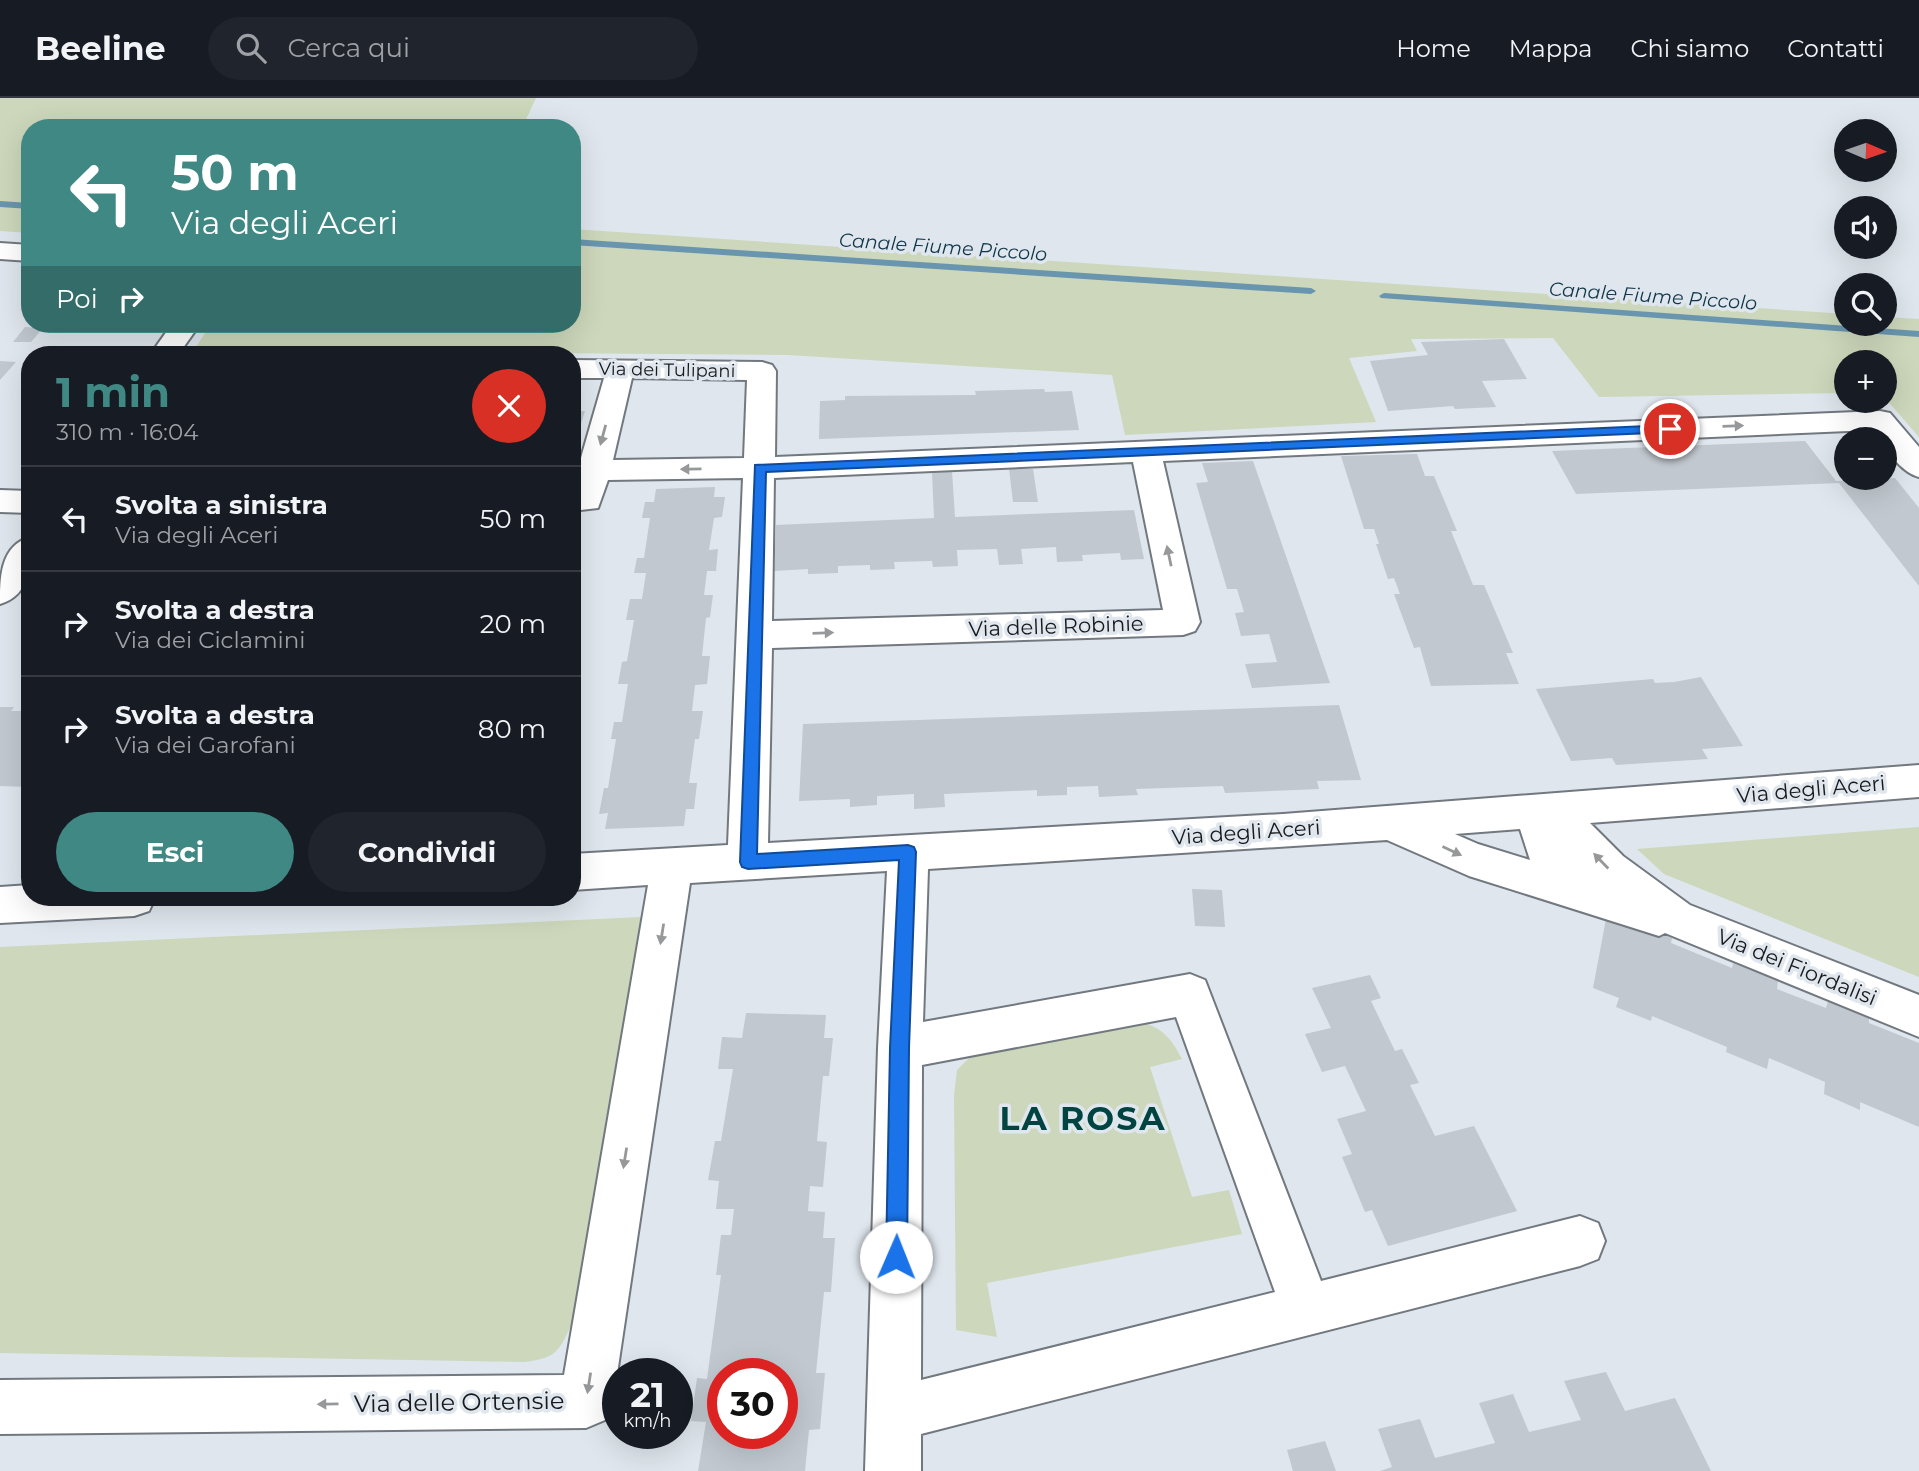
<!DOCTYPE html>
<html lang="it">
<meta charset="utf-8">
<style>
:root{--surface:#171b24;--page:#20242c;--text:#f1f3f6;--muted:#9ea1a6;--line:#363941;--accent:#408884}
body{margin:0;font-family:Montserrat,sans-serif;background:var(--page);color:var(--text);height:100vh;display:flex;flex-direction:column;font-size:26px;white-space:nowrap}
*{box-sizing:border-box;margin:0}
p{font-size:23px;color:var(--muted)}
.icon{flex:none;width:38px;height:38px;fill:none;stroke:currentColor;stroke-width:2;stroke-linecap:round;stroke-linejoin:round}
.map{position:relative;flex:1;overflow:hidden}
.sheet{position:absolute;left:21px;top:248px;width:560px;height:560px;display:flex;flex-direction:column;background:var(--surface);border-radius:28px;box-shadow:0 7px 28px #0002}
.sheet>*{flex:none}
.banner{position:absolute;left:21px;top:21px;width:560px;height:214px;border-radius:28px;box-shadow:0 7px 28px #0002;background:#408884;color:#fff;overflow:hidden}
.needle{width:46px;rotate:92deg}
.controls{position:absolute;left:1834px;top:21px;display:grid;gap:14px}
.controls a{display:grid;place-items:center;width:63px;height:63px;border-radius:50%;background:var(--surface);box-shadow:0 7px 28px #0002;font-size:35px}
.speed{position:absolute;left:602px;top:1260px;display:flex;gap:14px;font-size:35px;font-weight:700;text-align:center}
.speed>*{display:grid;place-content:center;width:91px;height:91px;border-radius:50%;background:var(--surface);box-shadow:0 7px 28px #0002;line-height:1}
.speed small{font-size:18px;font-weight:400}
.speed .limit{border:10px solid #d22;background:#fff;color:#111}
.pin{position:absolute;display:grid;place-items:center;width:60px;height:60px;color:#fff;margin:-30px;border:4px solid #fff;border-radius:50%;box-shadow:0 2px 7px #0007}
.me{position:absolute;width:77px;margin:-38px;rotate:1deg;stroke-linejoin:round;filter:drop-shadow(0 0 5px #0008)}
.turn{display:flex;align-items:center;gap:24px;height:147px;padding:0 35px;font-size:32px}
.turn .icon{width:91px;height:91px;stroke-width:2.5}
.turn b{display:block;font-size:49px;line-height:60px}
.then{display:flex;align-items:center;height:66px;padding:0 35px;background:#0003;gap:14px;font-size:26px}
.round{display:grid;place-items:center;flex:none;width:74px;height:74px;border-radius:37px;background:var(--page)}
.summary{display:flex;align-items:center;justify-content:space-between;height:119px;padding:0 35px}
h1{font-size:42px;font-weight:700;line-height:52px;color:var(--accent)}
.cta{display:flex;gap:14px;margin-top:auto;padding:14px 35px}
.cta a{flex:1;height:80px;border-radius:42px;background:var(--accent);color:#fff;font-size:28px;font-weight:700;line-height:80px;text-align:center}
.cta a+a{background:var(--page);color:var(--text)}
ul{padding:0;list-style:none}
li{display:flex;align-items:center;gap:21px;height:105px;padding:0 35px;border-top:2px solid var(--line)}
li div{flex:1}
li b{display:block;font-size:26px}
li em{font-style:normal}
header{display:flex;align-items:center;gap:42px;box-sizing:border-box;height:98px;padding:0 35px;background:var(--surface);border-bottom:2px solid var(--line)}
header strong{font-size:33px}
nav{display:flex;gap:38px;margin-inline-start:auto;font-size:24px}
.search{width:490px;height:63px;background:var(--page);display:flex;align-items:center;gap:18px;box-sizing:border-box;padding:0 24px;border-radius:38px;color:var(--muted);font-size:26px}
.map>svg:first-child{display:block}
.green{fill:#ccd7bb}
.lines{fill:none;stroke-linecap:round;stroke-linejoin:round}
.stream{fill:#6995ae;fill-rule:evenodd}
.building{fill:#c1c8cf;fill-rule:evenodd}
.minor-casing{stroke:#72787f;stroke-width:4}
.minor{fill:#fff;fill-rule:evenodd}
.oneway{fill:#979899}
.route{fill:#1a73e8;stroke:#114b97;stroke-width:2}
.labels{text-anchor:middle;dominant-baseline:central;stroke-width:7;stroke-linejoin:round;paint-order:stroke}
.far-street-label{font-size:18px;fill:#17191c;stroke:#dfe6ed}
.far-water-label{font-size:19px;font-style:italic;fill:#0f3648;stroke:#dfe6ed}
.street-label{font-size:21px;fill:#17191c;stroke:#dfe6ed}
.near-street-label{font-size:24px;fill:#17191c;stroke:#dfe6ed}
.near-district-label{font-size:33px;font-weight:bold;letter-spacing:2px;fill:#004441;stroke:#dfe6ed}
</style>
<header>
<strong>Beeline</strong>
<div class="search"><svg class="icon" aria-label="search" viewBox="0 0 24 24"><circle cx="10" cy="10" r="6"/><path d="M15 15l6 6"/></svg>Cerca qui</div>
<nav><a>Home</a><a>Mappa</a><a>Chi siamo</a><a>Contatti</a></nav>
</header>
<div class="map">
<svg width="1919" height="1373" viewBox="0 0 1919 1373">
<rect width="100%" height="100%" fill="#dfe6ed"/>
<g class="green">
<path d="M0,0H536L522,30H30V135L0,133Z"/>
<path d="M572,131L1846,216V226H1885V219L1919,221V339L1885,300V264H1846V295L1599,299L1553,240L1411,241L1417,253L1349,260L1376,324L1125,337L1112,277L788,257L194,252L211,226H572Z"/>
<path d="M1919,729V879L1664,776L1637,751Z"/>
<path d="M642,819L573,1223C559,1253 558,1260 524,1264L0,1255V849Z"/>
<path d="M1147,926C1166,933 1173,944 1182,961L1150,969L1192,1099L1229,1092L1242,1136L987,1185L997,1239L956,1232L954,998L957,972L970,959Z"/>
</g>
<g class="lines">
<g class="stream">
<path d="M0,103L30,105V111L0,109Z"/>
<path d="M572,141L1311,190L1316,193L1311,196L572,147Z"/>
<path d="M1384,195L1919,233V239L1381,200L1379,198Z"/>
</g>
</g>
<g class="building">
<path d="M25,229L43,230L31,244H13Z"/>
<path d="M1504,241L1527,281L1482,283L1496,309L1455,311L1453,308L1388,313L1370,263L1428,257L1421,244Z"/>
<path d="M0,263L16,264L0,282Z"/>
<path d="M1044,291L1045,294L1072,293L1079,332L819,341L820,303L845,302V298L976,297L975,293Z"/>
<path d="M572,313H585L573,351H572Z"/>
<path d="M1805,343L1836,383L1895,380L1919,410V488L1839,385L1576,396L1552,353Z"/>
<path d="M1417,356L1425,378H1434L1457,433H1451L1473,487H1484L1513,555H1506L1519,586L1431,588L1420,549L1414,550L1394,496H1400L1394,480L1388,481L1376,446H1379L1374,431H1364L1341,358Z"/>
<path d="M1253,363L1330,585L1252,590L1245,566L1277,564L1269,536L1241,538L1235,515L1244,514L1237,491H1227L1196,385L1208,384L1202,365Z"/>
<path d="M1009,371H1033L1038,404H1013Z"/>
<path d="M952,373L955,419L1134,412L1144,461L1121,462L1120,455L1082,457L1083,463L1057,464L1056,449L1021,451L1023,466L999,467L997,451L957,452L958,468L933,469L932,463L894,464L895,471L870,472V467L838,468V475L808,476V471L774,473L776,427L934,420L932,374Z"/>
<path d="M715,389L714,399H725L722,419L714,420L709,452L718,451L716,473H707L704,497H713L710,519L706,520L702,558H710L707,586L695,587L692,613H703L699,641H695L689,685H697L694,711H686L684,728L605,731L608,715L599,716L604,690H608L616,641H611L614,624H622L628,586H618L622,564L627,563L634,522H626L630,501H642L646,475H634L637,460H644L650,420H642L645,404H654L656,391Z"/>
<path d="M1701,579L1743,648L1702,651L1708,661L1616,667L1612,660L1571,663L1536,591L1653,581L1655,585L1674,584Z"/>
<path d="M1339,607L1361,682L1317,683L1319,691L1225,695L1223,688L1136,691L1138,697L1099,699L1098,688L1067,689V697L1037,698V692L944,696L945,709L914,711V696L877,698V707L850,709V701L799,703L803,626Z"/>
<path d="M0,609H14L11,613H30V689L0,688Z"/>
<path d="M1192,791L1222,792L1225,829L1195,828Z"/>
<path d="M1606,821L1627,829L1628,822L1672,840L1671,845L1732,870L1733,865L1778,883L1777,891L1826,910L1828,903L1869,919V925L1919,945V1029L1860,1004V1012L1824,996L1825,984L1769,960L1767,971L1726,954L1727,949L1652,918L1651,923L1616,909L1619,900L1593,890Z"/>
<path d="M1370,877L1381,900L1371,903L1395,953L1402,951L1419,985L1410,987L1435,1038L1474,1028L1517,1113L1388,1148L1372,1112L1365,1114L1342,1059L1352,1056L1337,1021L1366,1013L1345,968L1322,974L1305,936L1331,930L1312,890Z"/>
<path d="M746,915L826,917L824,940H833L829,978H823L817,1043L827,1044L823,1089L810,1088L808,1113L825,1114L823,1140H835L831,1194H824L816,1275H825L820,1331L809,1332L805,1373H698L706,1324L691,1323L697,1280L707,1281L721,1177H716L721,1137H731L734,1111H716L719,1083L708,1082L715,1043H721L733,971H718L722,939L742,940ZM723,1276H782V1335H723Z"/>
<path d="M1606,1274L1625,1313L1675,1300L1711,1373H1380L1392,1369L1378,1331L1420,1321L1435,1360L1495,1345L1479,1305L1513,1296L1529,1334L1581,1322L1564,1283Z"/>
<path d="M1325,1343L1336,1373H1293L1287,1352Z"/>
</g>
<g class="lines">
<g class="minor-casing">
<g id="minor">
<path d="M0,145L30,147V163L0,161Z"/>
<path d="M172,226H200L178,257H150Z"/>
<path d="M572,262L762,264L772,267L776,273L775,359L1880,313L1890,315L1919,349V379C1906,376 1885,356 1885,341H1880L1872,332L1163,363L1200,524L1195,533L1183,537L772,550L768,745L1283,716L1919,667V699L1590,725L1623,758L1690,807L1919,897V939L1665,835L1659,838L1469,778L1387,742L928,771L923,924L1190,876L1205,882L1321,1183L1580,1118L1598,1125L1605,1143L1598,1161L1580,1168L921,1336V1373H865L878,950L887,773L690,785L613,1303L605,1322L586,1330L0,1336V1282L564,1277L648,787L572,792V756L728,747L743,380L608,382L598,410L572,413V391L604,280H572ZM632,280L747,282L744,360L613,362ZM1133,364L1163,512L772,523L774,380ZM1520,731L1530,762L1478,746L1455,736ZM1176,919L1275,1194L921,1282L922,967Z"/>
<path d="M0,392L30,393V415L0,414Z"/>
<path d="M30,439C30,467 31,497 0,506C0,480 0,448 30,439Z"/>
<path d="M30,787V800H155L149,813L134,818L0,825V789Z"/>
</g>
</g>
<use href="#minor" class="minor"/>
</g>
<defs><path id="oneway-solid" d="M-6-.8H1V-3.2L6.5 0L1 3.2V.8H-6Z" transform="scale(1.75)"/></defs>
<g class="oneway">
<use href="#oneway-solid" transform="translate(1733 328) rotate(-2)"/>
<use href="#oneway-solid" transform="translate(603 337) rotate(105)"/>
<use href="#oneway-solid" transform="translate(691 371) rotate(179)"/>
<use href="#oneway-solid" transform="translate(1169 458) rotate(-102)"/>
<use href="#oneway-solid" transform="translate(823 535) rotate(-2)"/>
<use href="#oneway-solid" transform="translate(1452 753) rotate(25)"/>
<use href="#oneway-solid" transform="translate(1601 763) rotate(-134)"/>
<use href="#oneway-solid" transform="translate(662 836) rotate(99)"/>
<use href="#oneway-solid" transform="translate(625 1060) rotate(99)"/>
<use href="#oneway-solid" transform="translate(589 1285) rotate(99)"/>
<use href="#oneway-solid" transform="translate(328 1306) rotate(179)"/>
</g>
<path class="route" d="M1670,327L1676,331L1674,334L766,374L757,756L908,747L914,749L916,754L909,950L907,1159L904,1166L896,1169L889,1166L886,1159L890,950L899,762L748,771L742,769L740,764L755,367Z"/>
<g class="labels">
<g class="far-street-label">
<text transform="translate(667 272) rotate(1)">Via dei Tulipani</text>
</g>
<g class="far-water-label">
<text transform="translate(943 149) rotate(4)">Canale Fiume Piccolo</text>
<text transform="translate(1653 198) rotate(4)">Canale Fiume Piccolo</text>
</g>
<g class="street-label">
<text transform="translate(1056 528) rotate(-2)">Via delle Robinie</text>
<text transform="translate(1811 691) rotate(-5)">Via degli Aceri</text>
<text transform="translate(1246 734) rotate(-4)">Via degli Aceri</text>
<text transform="translate(1797 869) rotate(22)">Via dei Fiordalisi</text>
</g>
<g class="near-street-label">
<text transform="translate(459 1304) rotate(-1)">Via delle Ortensie</text>
</g>
<g class="near-district-label">
<text x="1083" y="1020">LA ROSA</text>
</g>
</g>
</svg>
<div class="controls">
<a><svg class="needle" viewBox="-14 -14 28 28"><path d="M0-13l5 13h-10z" fill="#e53935"/><path d="M0 13l5-13h-10z" fill="#9ea1a6"/></svg></a>
<a><svg class="icon" aria-label="sound" viewBox="0 0 24 24"><path d="M4 9h4l5-4v14l-5-4H4zM17 9q2 3 0 6"/></svg></a>
<a><svg class="icon" aria-label="search" viewBox="0 0 24 24"><circle cx="10" cy="10" r="6"/><path d="M15 15l6 6"/></svg></a>
<a>+</a>
<a>−</a>
</div>
<div class="speed"><div>21<small>km/h</small></div><div class="limit">30</div></div>
<div class="pin" style="left:1670px;top:331px;background:#d93025"><svg class="icon" aria-label="arrive" viewBox="0 0 24 24"><path d="M6 21V4h12l-3 4 3 4H6"/></svg></div>
<svg class="me" style="left:896px;top:1159px" viewBox="-20 -20 40 40"><circle r="19" fill="#fff"/><path d="M0-13L10 11 0 6-10 11z" fill="#1a73e8"/></svg>
<div class="banner">
<div class="turn"><svg class="icon" aria-label="left" viewBox="0 0 24 24"><path d="M17 20v-9H6M10 6l-5 5 5 5"/></svg><div><b>50 m</b>Via degli Aceri</div></div>
<div class="then">Poi<svg class="icon" aria-label="right" viewBox="0 0 24 24"><path d="M7 20v-9h11M14 6l5 5-5 5"/></svg></div>
</div>
<section class="sheet">
<div class="summary"><div><h1>1 min</h1><p>310 m · 16:04</p></div><a class="round" style="background:#d93025;color:#fff"><svg class="icon" aria-label="close" viewBox="0 0 24 24"><path d="M6 6l12 12M18 6L6 18"/></svg></a></div>
<ul>
<li><svg class="icon" aria-label="left" viewBox="0 0 24 24"><path d="M17 20v-9H6M10 6l-5 5 5 5"/></svg><div><b>Svolta a sinistra</b><p>Via degli Aceri</p></div><em>50 m</em></li>
<li><svg class="icon" aria-label="right" viewBox="0 0 24 24"><path d="M7 20v-9h11M14 6l5 5-5 5"/></svg><div><b>Svolta a destra</b><p>Via dei Ciclamini</p></div><em>20 m</em></li>
<li><svg class="icon" aria-label="right" viewBox="0 0 24 24"><path d="M7 20v-9h11M14 6l5 5-5 5"/></svg><div><b>Svolta a destra</b><p>Via dei Garofani</p></div><em>80 m</em></li>
</ul>
<div class="cta"><a>Esci</a><a>Condividi</a></div>
</section>
</div>
